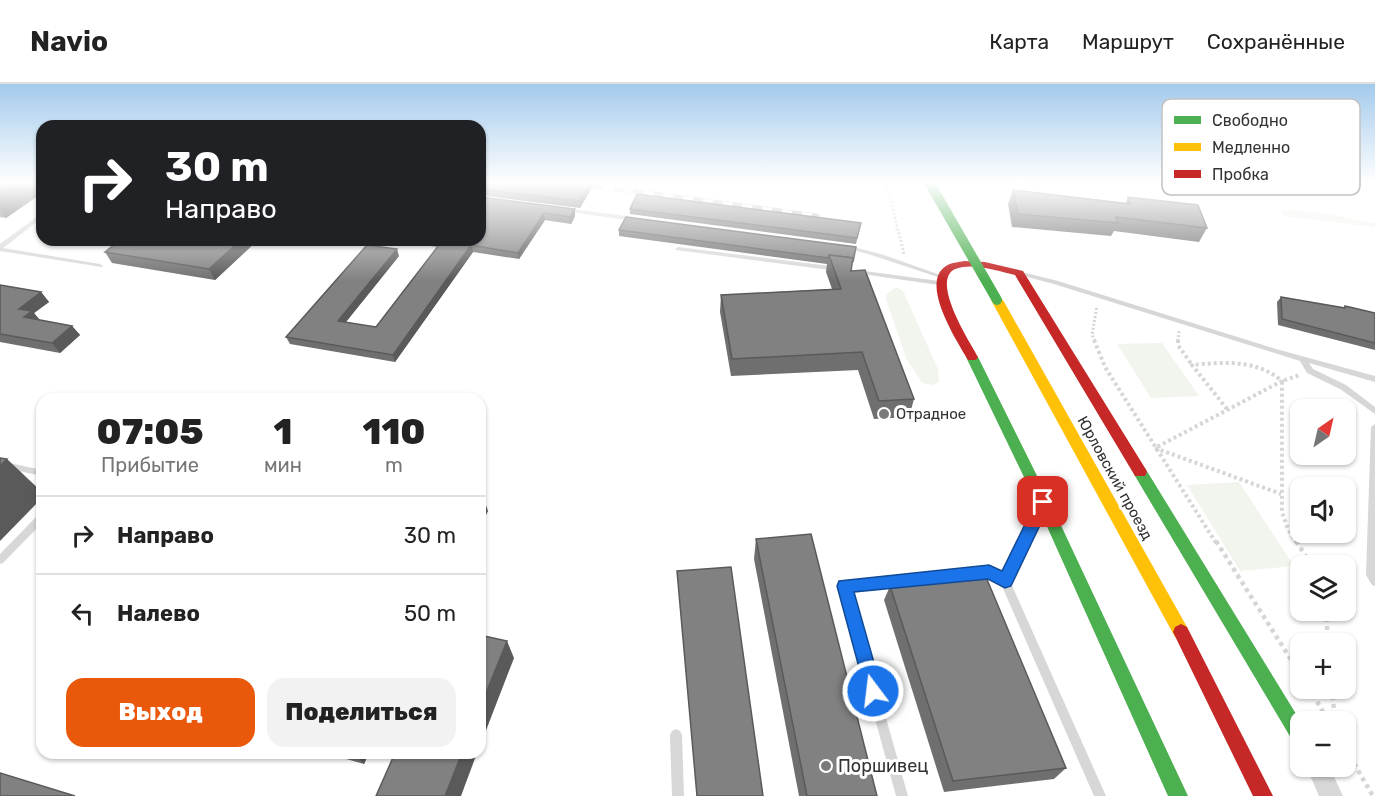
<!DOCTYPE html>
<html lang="ru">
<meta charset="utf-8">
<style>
:root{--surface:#fff;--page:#f2f2f2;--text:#222;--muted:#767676;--line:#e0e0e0;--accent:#ea580c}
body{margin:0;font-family:Rubik,sans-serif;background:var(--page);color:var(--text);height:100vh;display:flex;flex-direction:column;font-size:22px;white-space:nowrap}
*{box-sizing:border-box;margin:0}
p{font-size:20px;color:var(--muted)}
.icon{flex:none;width:33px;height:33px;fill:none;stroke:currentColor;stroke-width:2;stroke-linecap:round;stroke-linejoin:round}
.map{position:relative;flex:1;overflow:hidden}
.side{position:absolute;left:36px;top:309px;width:450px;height:366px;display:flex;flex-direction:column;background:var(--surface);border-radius:18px;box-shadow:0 2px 4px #0004}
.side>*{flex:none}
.top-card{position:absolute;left:36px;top:36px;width:450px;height:126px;border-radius:18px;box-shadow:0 2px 4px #0004;background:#202124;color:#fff;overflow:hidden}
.needle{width:39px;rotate:34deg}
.tools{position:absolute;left:1290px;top:315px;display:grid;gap:12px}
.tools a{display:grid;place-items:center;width:66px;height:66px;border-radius:12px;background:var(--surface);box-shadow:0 2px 4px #0004;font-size:30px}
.pin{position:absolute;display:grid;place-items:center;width:51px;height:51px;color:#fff;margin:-26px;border-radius:12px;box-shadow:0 3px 9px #0006}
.me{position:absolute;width:66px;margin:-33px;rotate:345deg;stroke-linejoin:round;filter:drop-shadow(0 0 4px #0008)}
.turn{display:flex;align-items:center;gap:21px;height:126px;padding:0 30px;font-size:27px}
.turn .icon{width:78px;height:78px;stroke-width:2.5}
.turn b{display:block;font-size:42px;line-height:51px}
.eta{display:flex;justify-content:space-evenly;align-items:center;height:102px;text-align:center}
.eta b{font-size:36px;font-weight:800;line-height:42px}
.cta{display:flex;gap:12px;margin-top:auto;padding:12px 30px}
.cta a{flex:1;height:69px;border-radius:18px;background:var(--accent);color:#fff;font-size:24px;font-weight:800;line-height:69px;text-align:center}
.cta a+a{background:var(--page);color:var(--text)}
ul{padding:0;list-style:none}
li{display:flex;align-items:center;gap:18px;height:78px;padding:0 30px;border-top:2px solid var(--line)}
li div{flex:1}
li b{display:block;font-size:22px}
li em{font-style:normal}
header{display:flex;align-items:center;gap:36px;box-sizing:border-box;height:84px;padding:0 30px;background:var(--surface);border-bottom:2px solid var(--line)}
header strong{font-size:28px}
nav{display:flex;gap:33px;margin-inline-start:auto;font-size:21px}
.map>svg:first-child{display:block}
.green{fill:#f1f5ed}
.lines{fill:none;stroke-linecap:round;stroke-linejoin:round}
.path-far2{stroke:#d6d6d6;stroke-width:3;stroke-dasharray:2 2;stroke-linecap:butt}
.path-far1{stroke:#d6d6d6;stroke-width:4;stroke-dasharray:3 3;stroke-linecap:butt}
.path{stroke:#d6d6d6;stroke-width:4.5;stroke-dasharray:4 4;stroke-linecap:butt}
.lane{fill:#d7d7d7;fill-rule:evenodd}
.street{fill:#d7d7d7;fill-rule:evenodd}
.fast{fill:#4caf50;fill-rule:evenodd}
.slow{fill:#ffc107;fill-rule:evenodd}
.jam{fill:#c62828;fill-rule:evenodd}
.rail-casing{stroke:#bebebe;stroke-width:5}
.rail{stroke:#fff;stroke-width:4;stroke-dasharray:10;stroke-linecap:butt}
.fast-bridge{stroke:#4caf50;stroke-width:10}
.wall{fill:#6f6f6f}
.shaded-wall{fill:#5a5a5a}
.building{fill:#818181;stroke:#5a5a5a;stroke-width:1.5}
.route{fill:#1a73e8;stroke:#114b97;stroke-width:1.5}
.poi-dot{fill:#7a7a7a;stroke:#fff;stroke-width:2}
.labels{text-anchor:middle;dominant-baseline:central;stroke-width:6;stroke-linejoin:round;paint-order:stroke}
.poi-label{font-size:15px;fill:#333;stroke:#fff;text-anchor:start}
.street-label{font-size:15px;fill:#333;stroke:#fff}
.near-poi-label{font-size:18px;fill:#333;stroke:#fff;text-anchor:start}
.key{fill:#fff;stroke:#c2c2c2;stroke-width:1.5}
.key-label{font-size:16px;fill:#333}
</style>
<header>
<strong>Navio</strong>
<nav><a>Карта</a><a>Маршрут</a><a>Сохранённые</a></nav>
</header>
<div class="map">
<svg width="1375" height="712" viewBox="0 0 1375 712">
<rect width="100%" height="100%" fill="#fff"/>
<g class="green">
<path d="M1281,126C1313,125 1344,134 1375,139V143L1290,133L1282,131Z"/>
<path d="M896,203L903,207L938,285L939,298L932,301L922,299L906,274L886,215L887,210Z"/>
<path d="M1162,259L1199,312L1151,314L1117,260Z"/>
<path d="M1239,398L1294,482L1240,487L1187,401Z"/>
</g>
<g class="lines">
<g class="path-far2">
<path d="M886,98L904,170"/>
<path d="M1095,257L1092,251L1097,222"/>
<path d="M1178,257L1179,247"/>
</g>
<g class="path-far1">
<path d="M1094,256L1105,283L1216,459"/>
<path d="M1178,256V261L1192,281"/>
<path d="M1227,325L1192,281C1224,278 1256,275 1282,297L1155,364L1281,410"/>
<path d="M1297,459L1288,445L1282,428V297L1300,291"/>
</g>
<g class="path">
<path d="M1216,457L1300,590"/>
<path d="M1296,457L1312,482"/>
<path d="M1326,526L1328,560"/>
<path d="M1309,604L1329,638"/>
<path d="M1332,604L1335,638"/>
<path d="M1346,666L1373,712"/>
</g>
<g class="lane">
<path d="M564,124L634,133L637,135L634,137L562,127L561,126Z"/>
<path d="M42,129V134L3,164L100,180L103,182L102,183L0,167V160Z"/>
<path d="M846,161L884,171L943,192L940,194L938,193L868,170L844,164L843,163Z"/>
<path d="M678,163L838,183L841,185L838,187L676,166L675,165Z"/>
<path d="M857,186L939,197L942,199L939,201L855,189L854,188Z"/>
<path d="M1022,188L1058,197L1276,265L1375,292V298L1309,279L1313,285L1346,301L1375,323V330L1340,305L1307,289L1300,277L1054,200L1020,191V189Z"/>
<path d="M1375,340V502L1372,501L1366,491L1371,343Z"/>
<path d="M0,377L42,386V392L0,383Z"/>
<path d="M1041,418L1044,419L1045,422L1010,497L1106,712H1094L1001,500L988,492L850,506L908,712H896L839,502L841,499L989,484L1003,491L1038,419Z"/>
<path d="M42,429V439L3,479L0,480V470L39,430Z"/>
<path d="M676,645L680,647L682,651L684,712H672L670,651L672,647Z"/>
</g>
<path class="street" d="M1306,682H1329L1343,712H1319Z"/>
<g class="fast">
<path d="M972,269L978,273L1050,418L1188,712H1168L1036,418L966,273Z"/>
<path d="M1140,383L1145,384L1301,638L1300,662L1294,659L1135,392L1133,388L1135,384Z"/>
</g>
<path class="slow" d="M997,212L1003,216L1187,543L1189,548L1187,553L1181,556L1175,553L991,216Z"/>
<g class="jam">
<path d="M964,177L985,178L1023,187L1145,384L1147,388L1145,392H1135L1015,191C998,187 973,178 955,185C930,197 970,258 978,273L976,276H968C957,257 919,199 946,182C950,179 959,178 964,177Z"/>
<path d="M1181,540L1187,543L1273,712H1253L1173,548L1175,543Z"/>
</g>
<g class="rail-casing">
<path id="rail" d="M564,98L817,132"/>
</g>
<use href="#rail" class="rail"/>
<path class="fast-bridge" d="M929,98L997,216"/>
</g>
<g class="wall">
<path d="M0,98H42V109L6,134L0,133Z"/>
<path d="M480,98H595L580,124L480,111Z"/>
<path d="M1013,106L1126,119L1128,113L1207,144L1199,158L1114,147L1111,152L1012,143L1008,120Z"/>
<path d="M480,113L575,132L571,140L545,136L519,175L473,168L395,278L290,260L286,253L399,172L346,238L376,243L438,163L405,158L404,156H480Z"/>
<path d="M630,125L861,139L856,160L630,130Z"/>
<path d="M619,146L856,163L851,187L914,315L909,333L874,335L858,286L731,292L720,228L721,211L832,205L826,188L827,180L619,152Z"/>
<path d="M120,156H258L215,196L112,179L105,168Z"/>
<path d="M0,201L41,208L49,218L34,229L39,236L72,242L80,251L60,269L0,258Z"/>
<path d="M1281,213L1343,224L1345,222L1375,229V266L1278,241L1277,218Z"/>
<path d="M756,455L877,712H799L754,475Z"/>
<path d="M890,502L1066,684L1054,695L944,708L884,516Z"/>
<path d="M325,669H369L364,680Z"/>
</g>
<g class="shaded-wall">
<path d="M19,98H42V109L6,134L0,125V110Z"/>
<path d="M591,98H595L580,124L579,117Z"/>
<path d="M575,125V132L571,140L570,133Z"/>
<path d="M544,129L545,136L519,175L518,169Z"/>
<path d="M241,156H258L215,196L209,185Z"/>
<path d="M471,161L473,168L395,278L393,271Z"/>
<path d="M397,165L399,172L341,244L338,237Z"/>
<path d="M41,208L49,218L34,229L40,236L33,242L19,225Z"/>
<path d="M72,242L80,251L60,269L52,259Z"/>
<path d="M7,375L42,408V414L0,457V382Z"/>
<path d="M481,407L488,427L480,443V408Z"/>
<path d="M507,557L514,574L480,662V624Z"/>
<path d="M354,669H369L364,680Z"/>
<path d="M462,669H477L461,712H445Z"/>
</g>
<g class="building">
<path d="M0,98H19L0,110Z"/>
<path d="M480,98H591L579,117L480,105Z"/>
<path d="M1013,106L1130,120L1128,113L1198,121L1207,144L1116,133L1118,139L1018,130Z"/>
<path d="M637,110L861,139L857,154L630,125Z"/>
<path d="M480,113L575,125L570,133L544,129L518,169L471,161L393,271L286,253L367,161L397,165L338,237L376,243L442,157L437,156H480Z"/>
<path d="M626,133L856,163L853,178V174L829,171L828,174L619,146Z"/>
<path d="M120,156H241L209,185L105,168Z"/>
<path d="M829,171L853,174L851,187L865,186L914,315L879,317L862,268L732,275L721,211L841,205Z"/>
<path d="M0,201L41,208L19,225L32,227L24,233L72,242L52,259L0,250Z"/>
<path d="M1281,213L1345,224V222L1375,229V259L1282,235Z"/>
<path d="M0,374L7,375L0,382Z"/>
<path d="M811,450L877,712H807L756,455Z"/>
<path d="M731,483L763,712H697L677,487Z"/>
<path d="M986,493L1066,684L953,697L890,502Z"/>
<path d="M480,551L507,557L480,624Z"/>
<path d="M395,669H462L445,712H376Z"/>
<path d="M0,689L75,712H0Z"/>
</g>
<linearGradient id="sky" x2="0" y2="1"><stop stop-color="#a3caec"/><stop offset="0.5" stop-color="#fff"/><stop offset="1" stop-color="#fff" stop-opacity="0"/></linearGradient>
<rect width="1375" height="197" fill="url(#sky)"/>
<path class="route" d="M1043,412L1049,414L1051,418L1011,502L1005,504L988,495L854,508L882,607L880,613L873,615L867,613L837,502L839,497L989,481L1002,487L1038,414Z"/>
<g class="poi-dot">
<circle cx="884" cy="330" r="6"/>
<circle cx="826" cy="682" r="6"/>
</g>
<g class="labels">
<g class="poi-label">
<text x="896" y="330">Отрадное</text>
</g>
<g class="street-label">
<text transform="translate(1115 394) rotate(61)">Юрловский проезд</text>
</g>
<g class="near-poi-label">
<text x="838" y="682">Поршивец</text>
</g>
</g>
<rect x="1162" y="15" width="198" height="96" rx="9" class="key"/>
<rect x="1174" y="32" width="27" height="8" fill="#4caf50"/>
<rect x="1174" y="59" width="27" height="8" fill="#ffc107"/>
<rect x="1174" y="86" width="27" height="8" fill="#c62828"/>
<g class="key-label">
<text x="1212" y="42">Свободно</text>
<text x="1212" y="69">Медленно</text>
<text x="1212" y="96">Пробка</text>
</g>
</svg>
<div class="tools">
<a><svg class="needle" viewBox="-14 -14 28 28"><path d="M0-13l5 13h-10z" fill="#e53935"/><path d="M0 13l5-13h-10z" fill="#767676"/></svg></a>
<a><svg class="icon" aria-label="sound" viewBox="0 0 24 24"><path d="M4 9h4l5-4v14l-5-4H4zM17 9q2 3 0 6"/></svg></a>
<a><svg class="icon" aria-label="layers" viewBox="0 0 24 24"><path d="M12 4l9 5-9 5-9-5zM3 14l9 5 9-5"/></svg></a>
<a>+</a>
<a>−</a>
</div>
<div class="pin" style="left:1043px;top:418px;background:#d93025"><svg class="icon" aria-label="arrive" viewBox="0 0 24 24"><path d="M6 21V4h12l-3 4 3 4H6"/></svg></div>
<svg class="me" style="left:873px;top:607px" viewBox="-20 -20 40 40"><circle r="17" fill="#1a73e8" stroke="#fff" stroke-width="3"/><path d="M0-11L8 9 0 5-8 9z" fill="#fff"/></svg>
<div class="top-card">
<div class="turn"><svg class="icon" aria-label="right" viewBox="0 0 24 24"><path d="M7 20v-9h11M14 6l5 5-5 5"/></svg><div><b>30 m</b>Направо</div></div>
</div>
<section class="side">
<div class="eta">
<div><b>07:05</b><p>Прибытие</p></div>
<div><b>1</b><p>мин</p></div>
<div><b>110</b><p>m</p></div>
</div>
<ul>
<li><svg class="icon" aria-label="right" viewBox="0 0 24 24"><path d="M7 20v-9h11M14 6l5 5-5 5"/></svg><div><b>Направо</b></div><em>30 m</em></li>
<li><svg class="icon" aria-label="left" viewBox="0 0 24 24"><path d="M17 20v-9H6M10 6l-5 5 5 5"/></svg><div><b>Налево</b></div><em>50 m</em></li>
</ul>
<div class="cta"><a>Выход</a><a>Поделиться</a></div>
</section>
</div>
